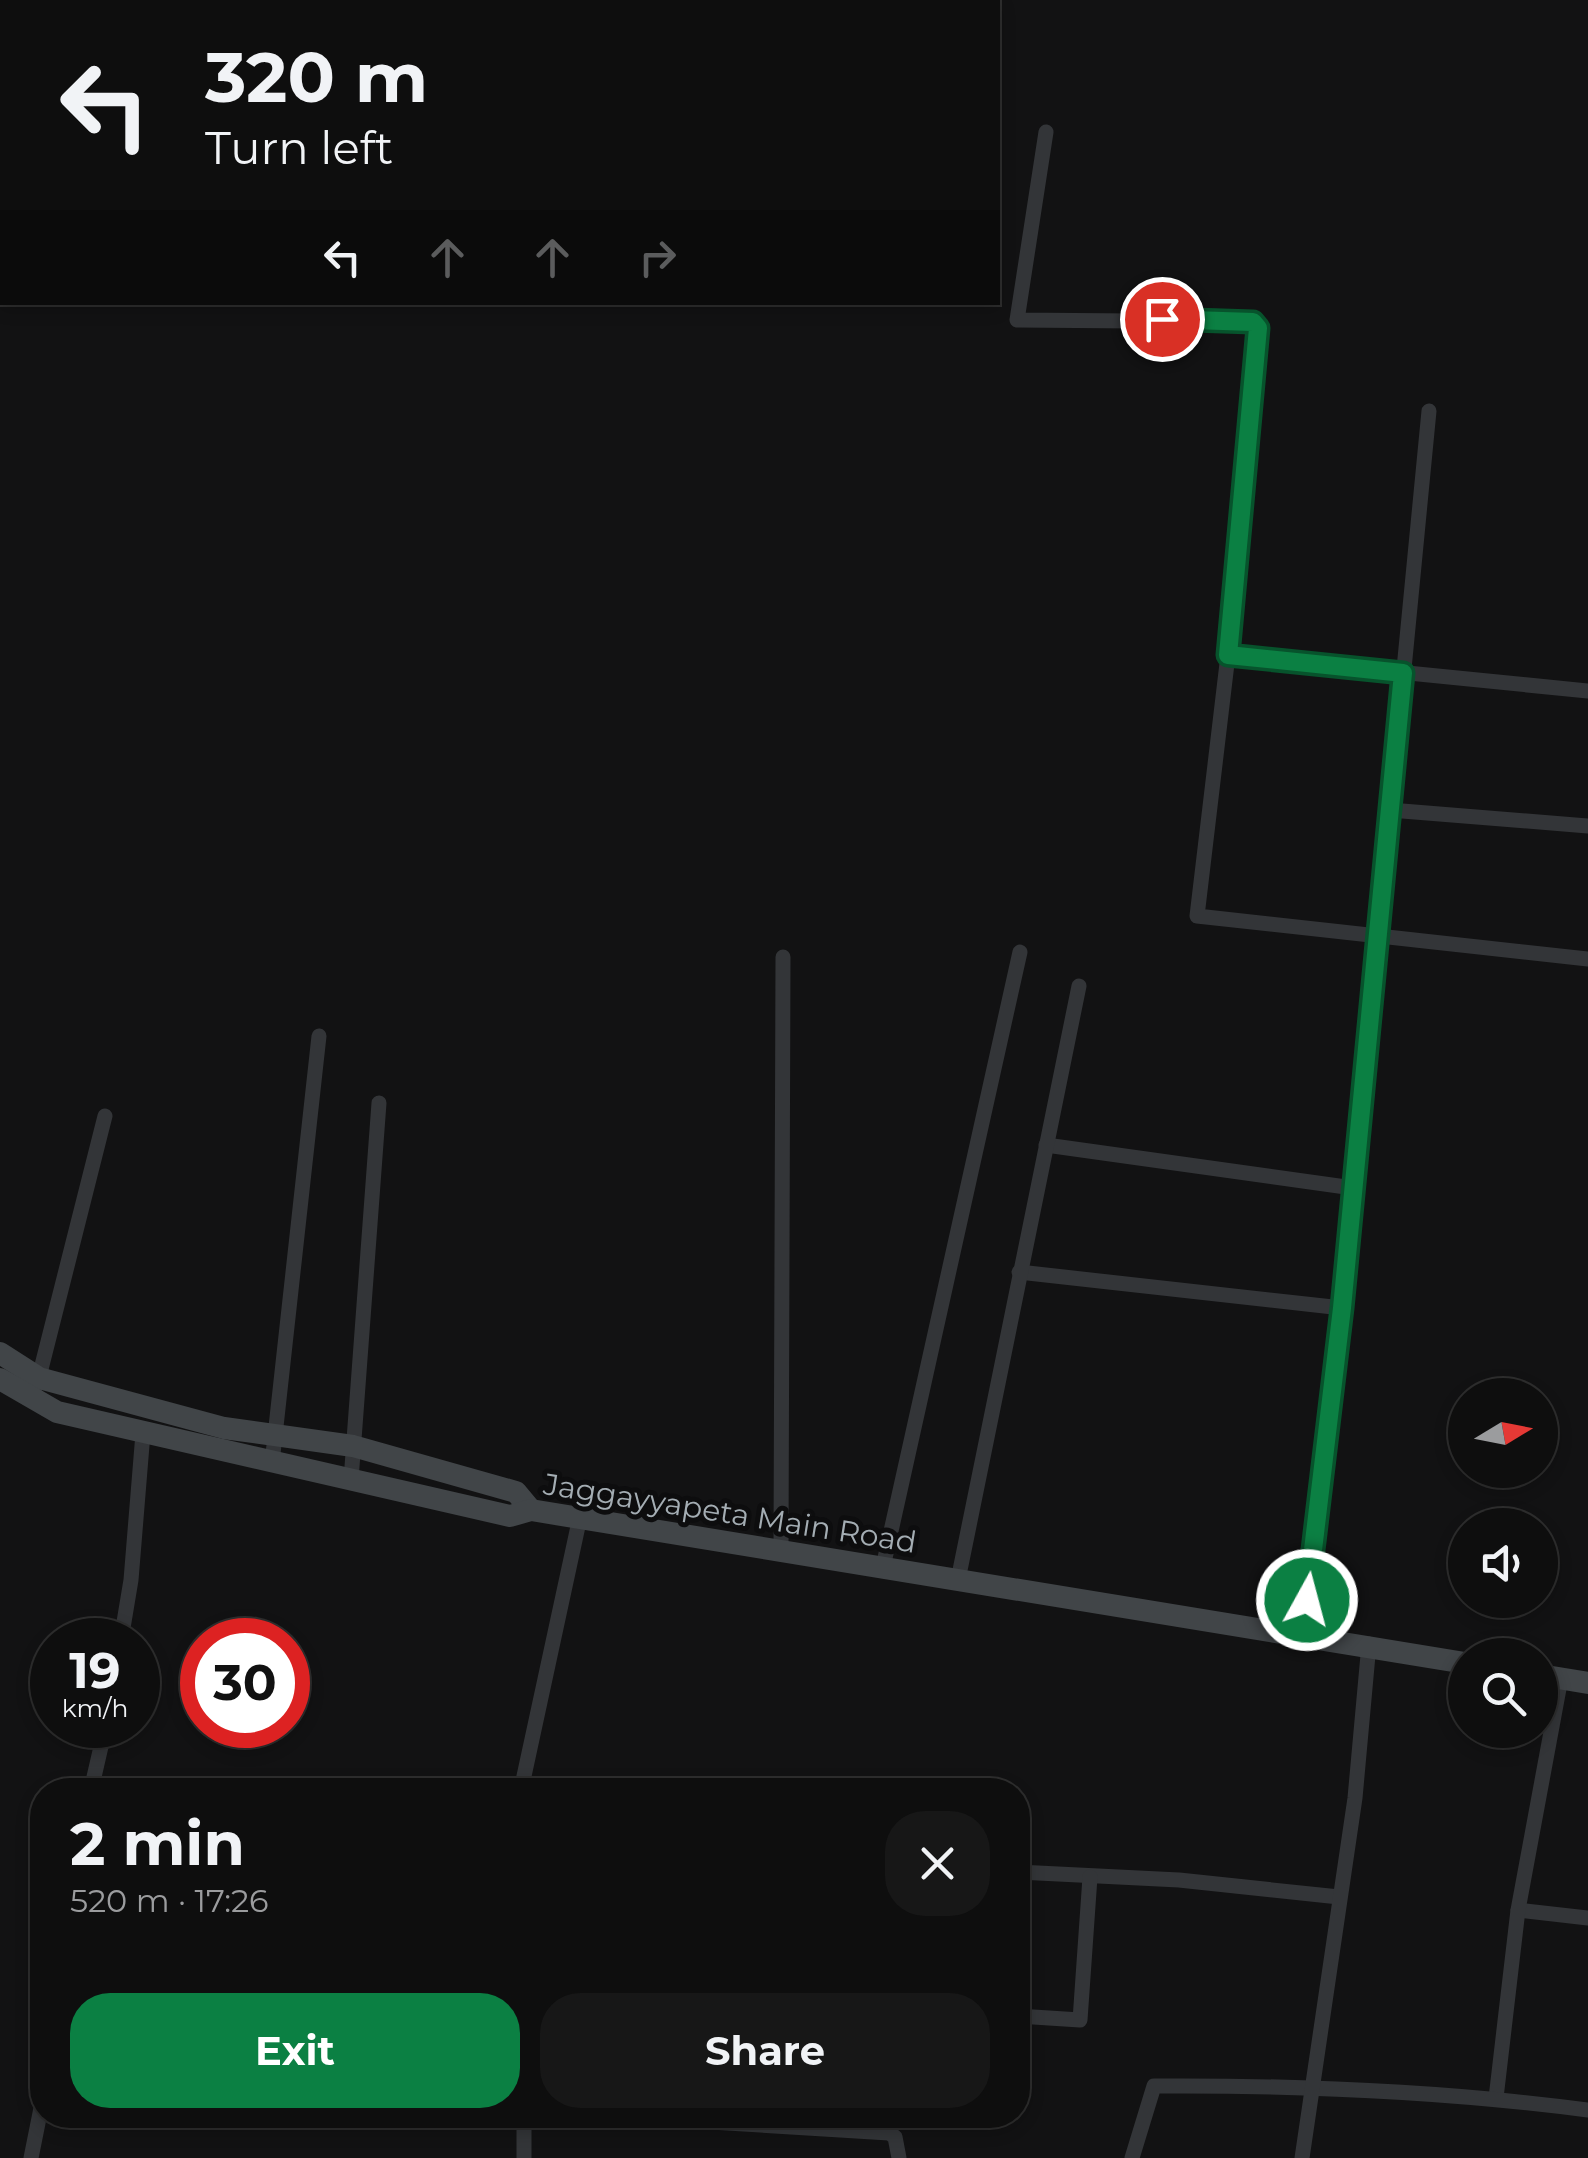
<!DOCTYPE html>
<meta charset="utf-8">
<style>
:root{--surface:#0e0e0e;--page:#171717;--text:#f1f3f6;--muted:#9b9c9e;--line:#2e2e2e;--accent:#0b8043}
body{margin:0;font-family:Montserrat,sans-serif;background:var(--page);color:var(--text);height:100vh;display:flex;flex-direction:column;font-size:38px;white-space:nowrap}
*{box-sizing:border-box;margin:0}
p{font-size:32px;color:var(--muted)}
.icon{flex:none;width:55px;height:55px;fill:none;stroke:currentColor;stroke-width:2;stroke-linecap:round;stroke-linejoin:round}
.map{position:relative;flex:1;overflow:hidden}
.sheet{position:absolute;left:30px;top:1778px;width:1000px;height:350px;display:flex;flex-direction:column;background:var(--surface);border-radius:40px;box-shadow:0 5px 15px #0003,0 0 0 2px var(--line)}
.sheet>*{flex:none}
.guide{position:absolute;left:0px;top:0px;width:1000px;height:305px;box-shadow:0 5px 15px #0003,0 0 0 2px var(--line);background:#0e0e0e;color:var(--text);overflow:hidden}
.needle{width:65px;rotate:80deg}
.tools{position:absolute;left:1448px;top:1378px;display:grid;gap:20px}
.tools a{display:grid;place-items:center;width:110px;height:110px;border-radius:50%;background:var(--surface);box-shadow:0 5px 15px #0003,0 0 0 2px var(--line);font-size:50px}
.speed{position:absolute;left:30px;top:1618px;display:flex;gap:20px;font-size:50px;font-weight:700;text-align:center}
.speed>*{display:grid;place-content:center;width:130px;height:130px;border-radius:50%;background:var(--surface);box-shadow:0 5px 15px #0003,0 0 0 2px var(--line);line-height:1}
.speed small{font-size:25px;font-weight:400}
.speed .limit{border:15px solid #d22;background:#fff;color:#111}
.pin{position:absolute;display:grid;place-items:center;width:85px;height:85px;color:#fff;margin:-42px;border:5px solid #fff;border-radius:50%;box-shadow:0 2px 10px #0007}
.me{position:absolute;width:110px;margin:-55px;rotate:7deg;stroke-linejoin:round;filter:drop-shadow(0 0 8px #0008)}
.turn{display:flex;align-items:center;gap:35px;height:210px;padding:0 40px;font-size:45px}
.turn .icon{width:130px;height:130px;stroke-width:2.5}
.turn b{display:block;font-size:70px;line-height:85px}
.lanes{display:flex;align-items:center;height:95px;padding:0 40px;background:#0003;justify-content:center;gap:50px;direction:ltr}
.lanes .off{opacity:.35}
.round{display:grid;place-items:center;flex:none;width:105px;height:105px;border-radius:40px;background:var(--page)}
.headline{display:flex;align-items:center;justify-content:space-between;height:170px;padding:0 40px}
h1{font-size:60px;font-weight:700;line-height:75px}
.primary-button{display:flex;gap:20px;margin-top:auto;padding:20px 40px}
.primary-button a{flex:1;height:115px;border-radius:40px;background:var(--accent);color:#fff;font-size:40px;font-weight:700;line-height:115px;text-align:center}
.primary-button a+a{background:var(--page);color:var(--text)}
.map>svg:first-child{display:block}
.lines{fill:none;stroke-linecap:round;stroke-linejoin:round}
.minor{stroke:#333538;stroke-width:15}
.secondary{stroke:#414548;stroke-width:22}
.route-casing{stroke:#07532c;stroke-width:25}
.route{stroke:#0b8043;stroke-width:18}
.labels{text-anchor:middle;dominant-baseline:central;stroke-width:10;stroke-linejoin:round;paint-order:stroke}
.street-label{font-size:30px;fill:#a4adb3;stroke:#0d0d0e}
</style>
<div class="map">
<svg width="1588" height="2158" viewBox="0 0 1588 2158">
<rect width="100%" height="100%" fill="#121213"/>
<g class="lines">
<g class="minor">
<path d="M1046,132L1017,320L1253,322L1258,329L1228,655L1197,916L1588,959"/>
<path d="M1228,655L1588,691"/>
<path d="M1390,810L1588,826"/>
<path d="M1046,1145L1353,1188"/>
<path d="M1019,1272L1342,1308"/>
<path d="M37,1385L105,1116"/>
<path d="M272,1463L319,1036"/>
<path d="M351,1480L379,1103"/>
<path d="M781,1550L783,957"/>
<path d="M883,1567L1020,952"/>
<path d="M958,1580L1079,986"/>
<path d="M1302,1636L1342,1308L1429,411"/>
<path d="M121,1640L131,1580L143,1433"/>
<path d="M91,1790L106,1725"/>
<path d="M521,1790L580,1517"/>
<path d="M1018,1872L1179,1880L1339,1897"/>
<path d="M1518,1910L1588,1918"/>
<path d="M1018,2016L1080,2020L1090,1877"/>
<path d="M1496,2098L1518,1910L1561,1678"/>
<path d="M595,2115L889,2133L895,2137L899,2158"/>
<path d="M31,2158L42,2103"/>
<path d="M524,2158V2115"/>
<path d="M1132,2158L1154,2086C1300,2085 1443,2091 1588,2110"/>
<path d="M1302,2158L1355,1798L1369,1644"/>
</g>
<g class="secondary">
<path d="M0,1353L39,1378L224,1428L353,1446L516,1492L531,1510"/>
<path d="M0,1379L57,1412L510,1516L531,1510L1465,1663"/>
<path d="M1540,1675L1588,1683"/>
</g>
</g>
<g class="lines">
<g class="route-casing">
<path id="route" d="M1162,319L1253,322L1258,328L1228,655L1403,673L1342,1308L1307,1600"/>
</g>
<use href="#route" class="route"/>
</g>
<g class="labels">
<g class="street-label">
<text transform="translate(730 1513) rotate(9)">Jaggayyapeta Main Road</text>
</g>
</g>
</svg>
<div class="tools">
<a><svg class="needle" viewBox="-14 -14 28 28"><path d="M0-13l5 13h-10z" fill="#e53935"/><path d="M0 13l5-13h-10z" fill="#9b9c9e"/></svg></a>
<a><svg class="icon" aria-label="sound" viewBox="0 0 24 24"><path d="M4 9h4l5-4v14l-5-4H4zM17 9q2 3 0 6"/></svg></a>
<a><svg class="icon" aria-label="search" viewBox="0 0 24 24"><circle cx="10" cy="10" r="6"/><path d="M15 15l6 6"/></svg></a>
</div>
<div class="speed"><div>19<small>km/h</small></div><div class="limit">30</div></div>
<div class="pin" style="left:1162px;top:319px;background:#d93025"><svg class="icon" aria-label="arrive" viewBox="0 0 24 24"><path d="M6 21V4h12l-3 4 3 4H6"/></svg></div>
<svg class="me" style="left:1307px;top:1600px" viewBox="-20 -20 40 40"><circle r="17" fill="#0b8043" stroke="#fff" stroke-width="3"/><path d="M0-11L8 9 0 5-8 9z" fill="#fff"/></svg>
<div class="guide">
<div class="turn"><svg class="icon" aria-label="left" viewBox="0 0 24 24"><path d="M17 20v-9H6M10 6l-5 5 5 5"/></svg><div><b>320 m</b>Turn left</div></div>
<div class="lanes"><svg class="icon" aria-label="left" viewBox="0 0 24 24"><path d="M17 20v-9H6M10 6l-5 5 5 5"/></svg><svg class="icon off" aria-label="ahead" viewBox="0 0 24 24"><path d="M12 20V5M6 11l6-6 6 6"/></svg><svg class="icon off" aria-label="ahead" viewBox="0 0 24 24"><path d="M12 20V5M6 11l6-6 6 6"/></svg><svg class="icon off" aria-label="right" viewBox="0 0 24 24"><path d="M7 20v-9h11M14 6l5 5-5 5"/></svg></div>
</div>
<section class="sheet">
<div class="headline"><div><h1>2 min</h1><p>520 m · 17:26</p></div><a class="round"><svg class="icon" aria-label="close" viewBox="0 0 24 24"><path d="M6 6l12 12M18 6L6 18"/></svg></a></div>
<div class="primary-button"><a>Exit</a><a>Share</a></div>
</section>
</div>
